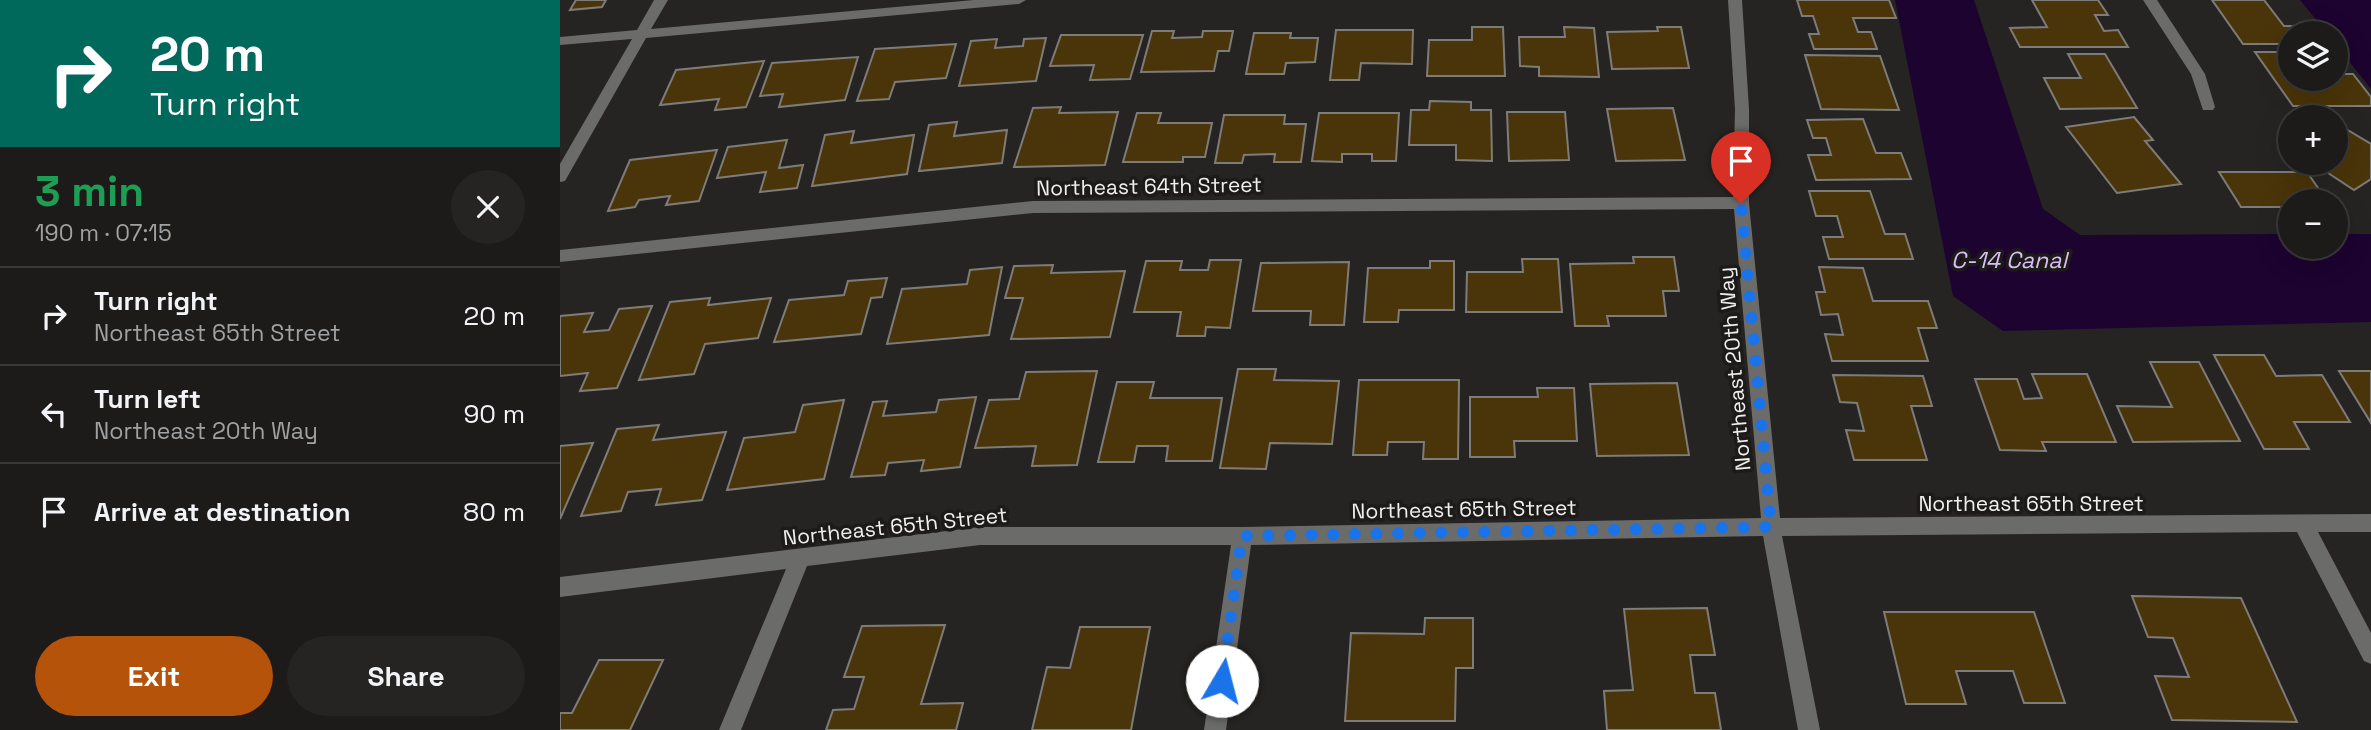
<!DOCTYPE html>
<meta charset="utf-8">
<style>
:root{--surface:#1c1b1a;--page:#252423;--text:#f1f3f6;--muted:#a0a1a2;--line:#3a3939;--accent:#b45309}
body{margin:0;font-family:"Space Grotesk",sans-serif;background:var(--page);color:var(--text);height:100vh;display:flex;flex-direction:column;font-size:26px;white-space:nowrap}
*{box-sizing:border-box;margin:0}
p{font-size:23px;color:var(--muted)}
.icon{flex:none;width:38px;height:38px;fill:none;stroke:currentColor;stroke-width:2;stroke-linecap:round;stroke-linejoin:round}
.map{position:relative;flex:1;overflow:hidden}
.panel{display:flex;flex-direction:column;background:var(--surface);width:560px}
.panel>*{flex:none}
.guide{background:#00695c;color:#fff;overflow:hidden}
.buttons{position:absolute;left:1718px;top:21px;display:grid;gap:14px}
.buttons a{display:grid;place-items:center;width:70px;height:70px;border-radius:50%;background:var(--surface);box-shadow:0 7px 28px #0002,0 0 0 2px var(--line);font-size:35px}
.pin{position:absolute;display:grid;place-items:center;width:60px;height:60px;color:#fff;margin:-72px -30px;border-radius:50% 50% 50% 0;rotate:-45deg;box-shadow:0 0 7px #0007}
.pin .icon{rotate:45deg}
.me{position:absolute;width:77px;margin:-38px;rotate:8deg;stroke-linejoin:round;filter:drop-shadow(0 0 5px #0008)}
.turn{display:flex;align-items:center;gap:24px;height:147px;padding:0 35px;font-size:32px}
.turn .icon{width:91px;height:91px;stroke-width:2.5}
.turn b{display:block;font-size:49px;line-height:60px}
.round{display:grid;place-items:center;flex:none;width:74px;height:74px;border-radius:37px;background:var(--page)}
.headline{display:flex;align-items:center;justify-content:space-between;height:119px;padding:0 35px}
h1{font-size:42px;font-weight:600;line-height:52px;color:#1e9e55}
.action{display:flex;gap:14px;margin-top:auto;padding:14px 35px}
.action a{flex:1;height:80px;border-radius:42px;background:var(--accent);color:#fff;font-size:28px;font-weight:600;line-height:80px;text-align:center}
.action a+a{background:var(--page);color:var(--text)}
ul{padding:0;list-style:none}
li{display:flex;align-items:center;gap:21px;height:98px;padding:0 35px;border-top:2px solid var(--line)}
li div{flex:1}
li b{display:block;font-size:26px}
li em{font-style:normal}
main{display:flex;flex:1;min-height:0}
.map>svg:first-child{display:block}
.water{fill:#1c0330}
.building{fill:#4a3409;stroke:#7e7c79;stroke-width:2}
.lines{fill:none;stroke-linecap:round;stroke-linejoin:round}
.minor{fill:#6b6b69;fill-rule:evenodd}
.route{stroke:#1a73e8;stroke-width:12;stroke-dasharray:0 21.6}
.labels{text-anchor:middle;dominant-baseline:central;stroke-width:7;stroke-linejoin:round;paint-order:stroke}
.street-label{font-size:21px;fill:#f0efee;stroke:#1d1b19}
.water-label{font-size:23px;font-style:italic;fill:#d8bef7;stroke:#1d1b19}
</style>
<main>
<section class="panel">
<div class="guide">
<div class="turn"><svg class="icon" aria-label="right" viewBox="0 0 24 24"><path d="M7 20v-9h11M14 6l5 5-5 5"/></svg><div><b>20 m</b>Turn right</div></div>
</div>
<div class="headline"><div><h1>3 min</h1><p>190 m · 07:15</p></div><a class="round"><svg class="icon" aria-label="close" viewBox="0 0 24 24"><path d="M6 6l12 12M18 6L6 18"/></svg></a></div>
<ul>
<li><svg class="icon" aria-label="right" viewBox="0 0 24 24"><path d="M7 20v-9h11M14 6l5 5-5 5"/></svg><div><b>Turn right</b><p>Northeast 65th Street</p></div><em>20 m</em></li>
<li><svg class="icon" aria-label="left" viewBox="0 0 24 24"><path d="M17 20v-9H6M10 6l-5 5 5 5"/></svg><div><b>Turn left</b><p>Northeast 20th Way</p></div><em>90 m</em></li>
<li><svg class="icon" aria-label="arrive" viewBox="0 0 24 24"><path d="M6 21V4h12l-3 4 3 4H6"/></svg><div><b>Arrive at destination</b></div><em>80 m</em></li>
</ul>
<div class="action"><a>Exit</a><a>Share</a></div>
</section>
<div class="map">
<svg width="1811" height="730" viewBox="0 0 1811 730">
<rect width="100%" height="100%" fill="#262422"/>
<g class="water">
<path d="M1335,0H1414L1483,209L1520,235L1731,234V247H1776V234H1811V322L1443,331L1393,296Z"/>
<path d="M1740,0H1811V89L1776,45V33H1767Z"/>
</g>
<g class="building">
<path d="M16,0H46L42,7L10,10Z"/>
<path d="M1237,0H1329L1336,18H1293L1298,32H1311L1317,49H1254L1249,34H1259L1253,16H1242Z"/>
<path d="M1472,0H1538L1548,15H1535L1544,31L1558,30L1568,47H1460L1450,28L1487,27Z"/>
<path d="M1652,0H1704L1724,26H1748L1754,33H1731V44H1683Z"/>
<path d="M912,27H943L945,76H867L869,40H912Z"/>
<path d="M1004,27L1034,28L1039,77L979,76V67L960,66L959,37H1005Z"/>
<path d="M1097,27H1121L1129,68L1052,69L1047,32L1098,31Z"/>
<path d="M776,30H853L852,64L801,63L799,80H770Z"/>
<path d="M592,31H614L612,38L642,37L643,31H673L669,51H658L654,71L581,72Z"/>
<path d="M694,33H731L730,38H758L755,62L726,63L724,74H686Z"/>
<path d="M501,35H583L570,79L530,80L534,65L490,66Z"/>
<path d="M486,38L476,81L399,86L411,41L437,39L435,48L463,46L464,39Z"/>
<path d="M396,44L386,78L335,82L329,99L297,101L315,49Z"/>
<path d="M1695,52H1731V79H1776V74H1793L1811,97V106H1733Z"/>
<path d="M1508,54H1545L1577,108L1500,109L1484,78H1521Z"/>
<path d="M1245,55L1320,56L1339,110L1261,109Z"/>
<path d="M298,57L285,100L219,107L223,94L200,96L212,63Z"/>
<path d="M204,61L186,107L155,110L159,99L100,105L116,70Z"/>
<path d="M870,101L911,102V110H931L932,161L896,160V145H849L851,110H869Z"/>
<path d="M501,107L499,113L558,112L545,165L454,167L473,108Z"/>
<path d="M1113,108L1125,160L1056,161L1047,109Z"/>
<path d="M947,112H1005L1009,160L949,161Z"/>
<path d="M577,113H601L598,123H652L645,157H623V162H563Z"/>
<path d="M759,113H839L836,161H812V154H782V162L752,161Z"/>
<path d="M664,115H725L724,124H746L741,162H714L715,154L684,155L682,163H655Z"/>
<path d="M1574,117L1593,140L1585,141L1621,184L1557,193L1506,127Z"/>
<path d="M1303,119L1316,153H1341L1351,179L1256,180L1248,155H1271L1266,138H1253L1247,120Z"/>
<path d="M397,122L394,136L447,130L442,163L359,171L369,125Z"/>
<path d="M1776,123L1811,144V179L1794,190L1753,163H1776Z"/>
<path d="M294,131L291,143L354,135L347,174L252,186L265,135Z"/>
<path d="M227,140L219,168L243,165L237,188L200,192L206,172L157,178L168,147Z"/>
<path d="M157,150L139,201L106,205L110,196L79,200L75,207L48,211L70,160Z"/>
<path d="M1659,172H1747L1767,201H1731V207H1681Z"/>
<path d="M1249,191H1310L1325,234H1345L1353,259H1269L1263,237H1283L1277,216H1256Z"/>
<path d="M1073,257H1114L1119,291H1103L1106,316H1047L1049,326H1015L1010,264L1074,263Z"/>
<path d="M962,259H998L1002,312H906L907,272H963Z"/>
<path d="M650,260H681L670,328L646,327L645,336H617L621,312H574L586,261H622L620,270H648Z"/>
<path d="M870,261H894V310H839L838,322H804L808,268H870Z"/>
<path d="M789,262L784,325H750L751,311H693L701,263Z"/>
<path d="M493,265L491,273L565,271L550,337L451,339L463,298H445L454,266Z"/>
<path d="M442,267L429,335L327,344L342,289L407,284L410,270Z"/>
<path d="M1259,267L1303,268L1313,301H1368L1377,328H1358L1368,361H1272L1265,334L1283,335L1278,314L1261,315L1256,292H1265Z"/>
<path d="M327,278L322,297L311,298L301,334L214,342L229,300L284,295L288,281Z"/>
<path d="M150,298L148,305L211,298L198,338L145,344L134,374L79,380L110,302Z"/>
<path d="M92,306L57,388L20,391L28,373L0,376V316L33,313L24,332L49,330L59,309Z"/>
<path d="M1654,355H1704L1716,376L1762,375L1790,422H1734L1749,449H1704Z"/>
<path d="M1590,362H1639L1680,441L1573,442L1557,406L1612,407Z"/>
<path d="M678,369H716L714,380L779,381L772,444L710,443L706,469L660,468Z"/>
<path d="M537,371L517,465L472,466L476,446L415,448L429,400L459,399L466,372Z"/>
<path d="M1779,371H1811V423Z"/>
<path d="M1472,374H1527L1556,442H1482L1486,451L1440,450L1415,379H1457L1464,399L1482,398Z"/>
<path d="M1273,375L1363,376L1372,406H1351L1367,460H1294L1286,430L1304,431L1297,403L1280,402Z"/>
<path d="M799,380H899L898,459H863L864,442H828L827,455H793Z"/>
<path d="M557,382H594L590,398H662L652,461H606L608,446H577L574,462H538Z"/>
<path d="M1117,383L1129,455L1037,456L1030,384Z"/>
<path d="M977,388H1014L1017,441H954L955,457H910V397H978Z"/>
<path d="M416,397L400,467L361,471L364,460L328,463L325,475L291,477L313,402L327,401L323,416L376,412L379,400Z"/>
<path d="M284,400L264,479L167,490L184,438L235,432L243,405Z"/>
<path d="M99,425L93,440L166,432L142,500L96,505L101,489L68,492L61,511L21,516L57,429Z"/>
<path d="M33,443L0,519V446Z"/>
<path d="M1572,596L1681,598L1737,722L1612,720L1595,676L1629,677L1613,638L1588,637Z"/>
<path d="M1147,608L1155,655H1130L1135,693H1155L1161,730H1047L1044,691L1073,690L1064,609Z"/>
<path d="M1324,612H1474L1505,703H1464L1453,671H1396L1406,704H1346Z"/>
<path d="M865,618H913V668H896L895,721H785L791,633L864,634Z"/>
<path d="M385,625L361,704L403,703L396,730H266L273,710L294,709L304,677H284L302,626Z"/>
<path d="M520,627H590L571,730H472L487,667L510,668Z"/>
<path d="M39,660H103L70,730H0V713H12Z"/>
</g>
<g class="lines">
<g class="minor">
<path d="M94,0H108L91,29L414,0H466L459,4L86,38L5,181L0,182V164L72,39L0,45V37L77,30Z"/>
<path d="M1168,0H1182L1189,109V203L1220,518L1811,514V532H1758L1811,633V664L1804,661L1737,532L1222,536L1260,730H1238L1203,536L691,545L666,730H644L671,545H420L247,566L181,730H159L226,569L0,597V577L420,527H682L1201,518L1174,209L473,213L0,262V250L473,201L1173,197L1175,109Z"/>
<path d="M1583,0H1597L1645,74L1655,107L1653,110H1643L1631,74Z"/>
</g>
</g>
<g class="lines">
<path class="route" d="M662,681L682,536L1211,527L1181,203"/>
</g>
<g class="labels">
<g class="street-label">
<text transform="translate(589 186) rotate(-1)">Northeast 64th Street</text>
<text transform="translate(1174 369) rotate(-95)">Northeast 20th Way</text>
<text x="1471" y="503">Northeast 65th Street</text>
<text transform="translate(904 509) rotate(-1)">Northeast 65th Street</text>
<text transform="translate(335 526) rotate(-6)">Northeast 65th Street</text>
</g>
<g class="water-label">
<text x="1449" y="260">C-14 Canal</text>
</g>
</g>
</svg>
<div class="buttons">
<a><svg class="icon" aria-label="layers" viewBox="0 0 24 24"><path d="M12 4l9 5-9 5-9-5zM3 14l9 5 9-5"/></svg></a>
<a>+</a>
<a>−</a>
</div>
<div class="pin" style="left:1181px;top:203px;background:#d93025"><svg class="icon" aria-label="arrive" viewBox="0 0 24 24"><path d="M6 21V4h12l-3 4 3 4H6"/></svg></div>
<svg class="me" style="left:662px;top:681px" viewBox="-20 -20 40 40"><circle r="19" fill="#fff"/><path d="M0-13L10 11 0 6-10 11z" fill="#1a73e8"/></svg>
</div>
</main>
